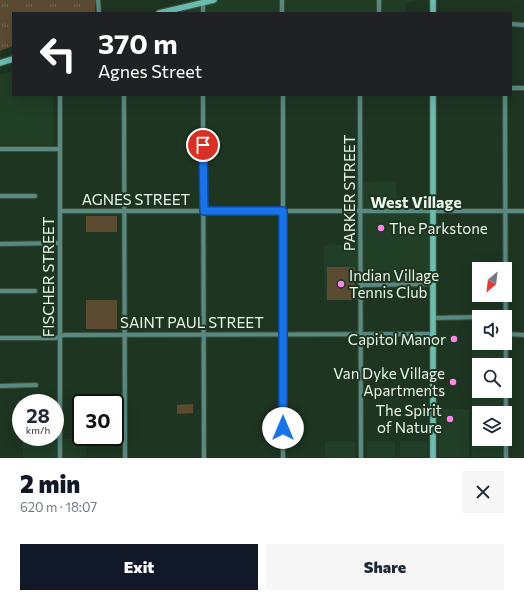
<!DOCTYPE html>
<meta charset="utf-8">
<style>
:root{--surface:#fff;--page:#f6f6f7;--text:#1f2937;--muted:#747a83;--accent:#111827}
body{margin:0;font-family:Commissioner,sans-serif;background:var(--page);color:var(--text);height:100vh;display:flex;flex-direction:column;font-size:15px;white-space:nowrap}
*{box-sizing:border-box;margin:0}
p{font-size:13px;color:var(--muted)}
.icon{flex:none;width:22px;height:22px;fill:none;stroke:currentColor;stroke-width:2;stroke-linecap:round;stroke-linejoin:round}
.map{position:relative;height:458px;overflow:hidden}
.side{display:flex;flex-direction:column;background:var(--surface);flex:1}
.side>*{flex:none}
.top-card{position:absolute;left:12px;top:12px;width:500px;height:84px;border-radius:0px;box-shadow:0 4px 16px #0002;background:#202124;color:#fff;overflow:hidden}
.needle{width:26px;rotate:208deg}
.controls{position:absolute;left:472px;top:262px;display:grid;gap:8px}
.controls a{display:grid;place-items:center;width:40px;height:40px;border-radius:0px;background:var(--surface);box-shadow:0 4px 16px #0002;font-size:20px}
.speed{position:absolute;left:12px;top:394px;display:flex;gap:8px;font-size:20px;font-weight:700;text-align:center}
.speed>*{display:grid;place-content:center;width:52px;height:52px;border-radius:50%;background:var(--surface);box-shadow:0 4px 16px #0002;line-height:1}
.speed small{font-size:10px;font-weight:400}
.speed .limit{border:2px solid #111;border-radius:6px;background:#fff;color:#111}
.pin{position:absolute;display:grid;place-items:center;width:34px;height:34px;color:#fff;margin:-17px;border:2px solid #fff;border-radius:50%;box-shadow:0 1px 4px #0007}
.me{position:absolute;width:44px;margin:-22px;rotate:0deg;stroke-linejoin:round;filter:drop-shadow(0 0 3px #0008)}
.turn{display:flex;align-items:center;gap:14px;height:84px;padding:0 20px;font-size:18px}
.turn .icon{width:52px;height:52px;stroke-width:2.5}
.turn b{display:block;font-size:28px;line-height:34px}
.round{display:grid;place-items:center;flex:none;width:42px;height:42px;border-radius:0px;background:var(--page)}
.overview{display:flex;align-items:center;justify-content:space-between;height:68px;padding:0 20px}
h1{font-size:24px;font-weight:800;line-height:30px;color:var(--accent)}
.action{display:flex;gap:8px;margin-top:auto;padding:8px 20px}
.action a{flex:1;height:46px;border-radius:0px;background:var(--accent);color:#fff;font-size:16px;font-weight:800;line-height:46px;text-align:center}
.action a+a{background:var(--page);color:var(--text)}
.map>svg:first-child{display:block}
.built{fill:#213e26}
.green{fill:#5b4b31}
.park{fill:url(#park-tufts)}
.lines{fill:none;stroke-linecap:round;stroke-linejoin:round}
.street-casing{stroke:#3a503e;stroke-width:6}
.secondary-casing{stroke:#3a503e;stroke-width:8}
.street{stroke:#598981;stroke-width:4}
.secondary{stroke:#6dbcb0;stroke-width:5.5}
.route-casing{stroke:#114b97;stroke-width:10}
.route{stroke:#1a73e8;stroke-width:7}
.poi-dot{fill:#fb87e6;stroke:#1e3522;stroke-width:1.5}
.labels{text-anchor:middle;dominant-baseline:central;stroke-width:4;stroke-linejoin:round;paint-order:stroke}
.street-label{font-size:15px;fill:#e8f6e9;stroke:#1e3522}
.poi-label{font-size:15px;fill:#e8f6e9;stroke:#1e3522;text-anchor:end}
.neighbourhood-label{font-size:16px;font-weight:bold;fill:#e8f6e9;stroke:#1e3522}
</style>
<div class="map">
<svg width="524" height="458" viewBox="0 0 524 458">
<defs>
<pattern id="park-tufts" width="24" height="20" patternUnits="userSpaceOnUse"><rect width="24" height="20" fill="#5b4b31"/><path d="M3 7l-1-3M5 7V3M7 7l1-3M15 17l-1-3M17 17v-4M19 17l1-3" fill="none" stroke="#73664f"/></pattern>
</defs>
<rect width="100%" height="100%" fill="#1e3522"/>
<g class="built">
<path d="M214,0H420L406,3L405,13H379V12L374,13H167Z"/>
<path d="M13,71V95H53L54,145H0V75Z"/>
<path d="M396,181L397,210H433V225L456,226L455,233L433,232V284L362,285L361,300L325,299L324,245H361V182Z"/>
<path d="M472,345H502V365H479V391H502V413H479V439H502V457H472Z"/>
<rect x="439" y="409" width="30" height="48"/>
<path d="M23,438L86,439V458H23Z"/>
<rect x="325" y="441" width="30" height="17"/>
<path d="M367,441H395V458H366Z"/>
<rect x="400" y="441" width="27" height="16"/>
</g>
<g class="green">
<rect x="86" y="216" width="31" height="16"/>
<rect x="327" y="267" width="28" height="33"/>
<rect x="86" y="300" width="31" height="29"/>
<path d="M193,404V413L177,414V405Z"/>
</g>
<path class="park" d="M0,0H95V13H13V46L0,51Z"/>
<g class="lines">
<g class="street-casing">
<g id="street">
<path d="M98,0L99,13"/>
<path d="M282,0V13"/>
<path d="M379,0V13"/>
<path d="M203,3V13"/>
<path d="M511,24L524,25"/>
<path d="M511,88H524"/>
<path d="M60,95V458"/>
<path d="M124,95L125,458"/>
<path d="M203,95L204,458"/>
<path d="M283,95V458"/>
<path d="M360,95L361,458"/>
<path d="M505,95L506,458"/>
<path d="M0,149H60"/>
<path d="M0,196H35"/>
<path d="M60,211H524"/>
<path d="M0,244L60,243"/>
<path d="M361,285L433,284"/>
<path d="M0,291H35"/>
<path d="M434,318L479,317"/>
<path d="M506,334L524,335"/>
<path d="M0,338H56L64,335L434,334"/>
<path d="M0,386L36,385"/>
</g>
</g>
<g class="secondary-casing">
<g id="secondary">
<path d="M433,0V13"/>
<path d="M159,13L214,0"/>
<path d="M0,63L13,59"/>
<path d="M433,95V458"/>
</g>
</g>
<use href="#street" class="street"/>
<use href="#secondary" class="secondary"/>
</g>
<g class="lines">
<g class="route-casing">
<path id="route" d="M203,145L204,211H283V428"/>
</g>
<use href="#route" class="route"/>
</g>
<g class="poi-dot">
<circle cx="381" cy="228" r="4"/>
<circle cx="341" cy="284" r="4"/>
<circle cx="454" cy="339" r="4"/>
<circle cx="453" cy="382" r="4"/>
<circle cx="450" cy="419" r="4"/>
</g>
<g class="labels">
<g class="street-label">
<text transform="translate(349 193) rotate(-90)">PARKER STREET</text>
<text x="136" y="199">AGNES STREET</text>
<text transform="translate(48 277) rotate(-90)">FISCHER STREET</text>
<text x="192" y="322">SAINT PAUL STREET</text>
</g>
<g class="poi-label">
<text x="389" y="228" text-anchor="start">The Parkstone</text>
<text x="349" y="275" text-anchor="start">Indian Village<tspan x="349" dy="17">Tennis Club</tspan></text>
<text x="446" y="339">Capitol Manor</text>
<text x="445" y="373">Van Dyke Village<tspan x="445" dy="17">Apartments</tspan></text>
<text x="442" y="410">The Spirit<tspan x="442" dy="17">of Nature</tspan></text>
</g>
<g class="neighbourhood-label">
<text x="416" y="201">West Village</text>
</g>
</g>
</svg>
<div class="controls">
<a><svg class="needle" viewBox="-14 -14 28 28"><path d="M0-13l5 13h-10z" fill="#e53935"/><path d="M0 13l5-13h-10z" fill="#747a83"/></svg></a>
<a><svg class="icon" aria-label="sound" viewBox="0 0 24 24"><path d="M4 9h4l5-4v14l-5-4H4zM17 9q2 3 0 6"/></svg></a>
<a><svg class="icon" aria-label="search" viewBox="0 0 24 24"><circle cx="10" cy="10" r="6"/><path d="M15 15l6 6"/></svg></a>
<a><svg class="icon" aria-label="layers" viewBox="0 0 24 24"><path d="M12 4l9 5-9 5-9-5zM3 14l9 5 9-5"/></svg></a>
</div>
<div class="speed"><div>28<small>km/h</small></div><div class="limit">30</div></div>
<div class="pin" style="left:203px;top:145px;background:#d93025"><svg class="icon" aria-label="arrive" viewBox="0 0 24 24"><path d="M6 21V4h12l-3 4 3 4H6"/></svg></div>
<svg class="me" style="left:283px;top:428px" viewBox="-20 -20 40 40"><circle r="19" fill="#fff"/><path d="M0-13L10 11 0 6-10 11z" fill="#1a73e8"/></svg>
<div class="top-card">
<div class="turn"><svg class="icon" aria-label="left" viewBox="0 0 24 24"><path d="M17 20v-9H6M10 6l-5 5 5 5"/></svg><div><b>370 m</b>Agnes Street</div></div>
</div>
</div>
<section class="side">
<div class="overview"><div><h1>2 min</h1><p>620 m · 18:07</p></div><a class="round"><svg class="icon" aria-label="close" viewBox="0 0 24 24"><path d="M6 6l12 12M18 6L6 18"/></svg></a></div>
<div class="action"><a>Exit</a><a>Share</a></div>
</section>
